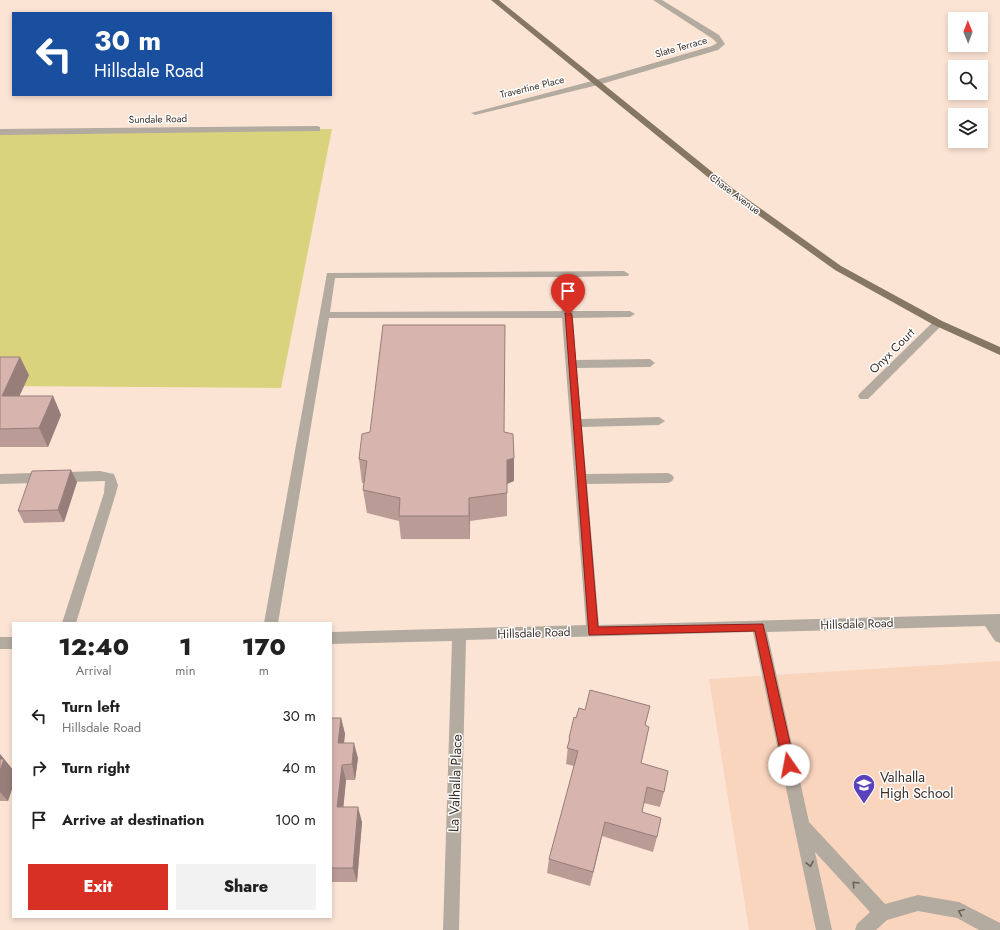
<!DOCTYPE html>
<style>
:root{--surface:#fff;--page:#f2f2f2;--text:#222;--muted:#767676;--accent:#d93025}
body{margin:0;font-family:Jost,sans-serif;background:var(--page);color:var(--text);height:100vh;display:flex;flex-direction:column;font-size:15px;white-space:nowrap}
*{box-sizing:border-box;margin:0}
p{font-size:13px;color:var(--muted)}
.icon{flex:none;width:22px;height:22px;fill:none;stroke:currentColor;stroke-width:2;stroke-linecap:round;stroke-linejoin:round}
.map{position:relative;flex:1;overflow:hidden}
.details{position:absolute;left:12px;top:622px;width:320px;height:296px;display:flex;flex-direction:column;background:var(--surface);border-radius:0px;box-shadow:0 2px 6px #0003}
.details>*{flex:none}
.top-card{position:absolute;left:12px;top:12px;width:320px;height:84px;border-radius:0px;box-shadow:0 2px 6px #0003;background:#1a4fa0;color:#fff;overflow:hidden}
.needle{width:26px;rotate:359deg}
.controls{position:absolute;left:948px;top:12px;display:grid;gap:8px}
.controls a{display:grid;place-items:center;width:40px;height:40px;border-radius:0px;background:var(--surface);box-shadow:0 2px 6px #0003;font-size:20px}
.pin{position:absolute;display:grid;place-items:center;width:34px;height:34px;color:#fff;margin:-41px -17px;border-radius:50% 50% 50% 0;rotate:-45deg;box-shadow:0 0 4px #0007}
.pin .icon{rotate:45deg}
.me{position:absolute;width:44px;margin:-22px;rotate:348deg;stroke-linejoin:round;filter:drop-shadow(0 0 3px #0008)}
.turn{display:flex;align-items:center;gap:14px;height:84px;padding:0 16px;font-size:18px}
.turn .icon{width:52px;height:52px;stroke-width:2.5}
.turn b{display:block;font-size:28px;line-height:34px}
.eta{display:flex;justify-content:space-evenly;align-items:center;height:68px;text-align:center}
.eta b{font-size:24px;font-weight:800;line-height:28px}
.button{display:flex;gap:8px;margin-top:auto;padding:8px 16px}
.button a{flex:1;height:46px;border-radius:0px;background:var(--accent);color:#fff;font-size:16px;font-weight:800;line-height:46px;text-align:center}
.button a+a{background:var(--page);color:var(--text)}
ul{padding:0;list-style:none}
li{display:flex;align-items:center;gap:12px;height:52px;padding:0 16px}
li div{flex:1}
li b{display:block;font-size:15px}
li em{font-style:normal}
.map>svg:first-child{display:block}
.built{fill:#fad5be}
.green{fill:#dad37d}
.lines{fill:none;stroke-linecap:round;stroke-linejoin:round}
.minor{fill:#b3ab9f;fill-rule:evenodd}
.major{fill:#857762;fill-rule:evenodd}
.wall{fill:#ba9b96}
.shaded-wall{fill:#977e7a}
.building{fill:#d8b4af;stroke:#977e7a}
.oneway{stroke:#6a6057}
.route{fill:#d93025;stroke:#8d1f18}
.labels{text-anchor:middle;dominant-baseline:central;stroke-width:3;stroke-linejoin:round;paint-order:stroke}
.far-street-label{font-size:10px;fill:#3a2e27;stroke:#fff}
.street-label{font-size:12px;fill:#3a2e27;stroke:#fff}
.near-poi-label{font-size:14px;fill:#3a2e27;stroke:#fff;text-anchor:start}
.near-street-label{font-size:14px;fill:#3a2e27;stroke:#fff}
</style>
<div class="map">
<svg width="1000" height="930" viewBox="0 0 1000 930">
<rect width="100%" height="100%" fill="#fce4d5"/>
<path class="built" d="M1000,661V930H749L709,679Z"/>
<path class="green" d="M332,129L281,388L0,386V132Z"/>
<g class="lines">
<g class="minor">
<path d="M653,0H662L719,35L725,44L718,50L598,85L475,115L471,113L592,81L712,46L717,43L713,39Z"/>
<path d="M317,126L320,127V131L0,135V129Z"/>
<path d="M624,271L629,274L628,276L569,277L572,311H630L635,314L630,317L573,318L576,360L650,359L655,363L650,367L577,368L581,419L659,417L665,421L659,425L582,427L586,474L668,473L672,475L674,478L672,481L668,483L587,484L599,625L1000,614V643L995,641L985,626L767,632L809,822L885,904L918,895L959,902L1000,923V930H979L957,918L918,911L887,920L876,930H855L857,924L870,912L815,852L832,930H816L753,632L466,640L459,930H443L452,641L331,644V632L586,625L562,318H329L278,623H264L327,273ZM559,277L562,311L330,312L335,278Z"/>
<path d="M938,320L942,321L943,323L942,325L868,399H860L858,396L860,393L934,321Z"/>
<path d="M100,471L114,474L118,485L116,493L76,623H62L104,493L105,481L0,484V474Z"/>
<rect x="0" y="637" width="13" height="12"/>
</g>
<path class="major" d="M491,0H499L732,188L841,266L942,321L1000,347V355L934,325L835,270L726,192Z"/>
</g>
<g class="wall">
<path d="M0,357L29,375L19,396H53L61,415L48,447H0Z"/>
<path d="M504,432L514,481L507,484V516L470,521V539H401L399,521L367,513L363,490L364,483H362L359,459Z"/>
<path d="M77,482L64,522L24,523L18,511Z"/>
<path d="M331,718H341L345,734L344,743L358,758L355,780H346L343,807L362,822L357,882H331Z"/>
<path d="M645,725L641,763L664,792L660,807L644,803L642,812L657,837L653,852L602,836L590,886L547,873L549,859L574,766L566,764L569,738Z"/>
<path d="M0,754L13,770V786L8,801H0Z"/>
</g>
<g class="shaded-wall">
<path d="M20,357L29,375L11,415L2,396Z"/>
<path d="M53,396L61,415L48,447L39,428Z"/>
<path d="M514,458V481L507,484V460Z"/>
<path d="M71,470L77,482L64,522L58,510Z"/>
<path d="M469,498L470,521V539L469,516Z"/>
<path d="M341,718L345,734L342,759L338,743Z"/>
<path d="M354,743L358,758L355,780L352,764Z"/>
<path d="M0,754L13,770V786L8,801L0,792Z"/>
<path d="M342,765L346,780L342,822L337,807Z"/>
<path d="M358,807L362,822L357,882L353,868Z"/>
<path d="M605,822L602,836L590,886L593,872Z"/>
</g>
<g class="building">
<path d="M383,325H505L504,432L513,434L514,458L507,460V493L469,498V516H399L400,498L363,490L367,461L359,459L362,434L370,432Z"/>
<path d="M0,357H20L2,396H53L39,428L0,429Z"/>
<path d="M71,470L58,510L18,511L32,471Z"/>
<path d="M590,690L650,706L645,725L649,727L641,763L668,771L664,792L647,787L642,812L661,818L657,837L605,822L593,872L549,859L578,751L567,748L570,739L569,738L574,717L576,718L579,708L585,710Z"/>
<path d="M331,718H341L338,743H354L352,764L342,765L337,807H358L353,868H331Z"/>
<path d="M0,759H4L0,771Z"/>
</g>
<defs><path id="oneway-chevron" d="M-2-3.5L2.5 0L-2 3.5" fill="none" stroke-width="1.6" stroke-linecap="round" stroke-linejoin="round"/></defs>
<g class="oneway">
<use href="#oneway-chevron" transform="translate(810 864) rotate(78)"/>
<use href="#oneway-chevron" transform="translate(855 884) rotate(-133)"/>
<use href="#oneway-chevron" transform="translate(961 912) rotate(-157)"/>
</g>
<path class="route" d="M565,313H571L572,315L598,627L763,624L795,765L793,769L789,770L785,769L783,765L755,631L589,635Z"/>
<defs>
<g id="school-pin" transform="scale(1.15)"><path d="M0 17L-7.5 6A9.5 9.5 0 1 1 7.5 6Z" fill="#5a42ba" stroke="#fff"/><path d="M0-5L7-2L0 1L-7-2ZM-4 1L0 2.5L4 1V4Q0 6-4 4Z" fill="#fff"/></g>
</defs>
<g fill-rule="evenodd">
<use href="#school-pin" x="864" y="785"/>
</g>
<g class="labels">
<g class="far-street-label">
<text transform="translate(681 47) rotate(-16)">Slate Terrace</text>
<text transform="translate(532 87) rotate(-14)">Travertine Place</text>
<text transform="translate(158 119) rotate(-1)">Sundale Road</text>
<text transform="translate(735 194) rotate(37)">Chase Avenue</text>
</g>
<g class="street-label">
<text transform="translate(892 351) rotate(-45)">Onyx Court</text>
<text transform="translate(857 624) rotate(-2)">Hillsdale Road</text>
<text transform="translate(534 633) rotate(-2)">Hillsdale Road</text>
</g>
<g class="near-poi-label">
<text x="880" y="777">Valhalla<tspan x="880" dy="16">High School</tspan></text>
</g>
<g class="near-street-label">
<text transform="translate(455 783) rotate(-88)">La Valhalla Place</text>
</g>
</g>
</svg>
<div class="controls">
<a><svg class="needle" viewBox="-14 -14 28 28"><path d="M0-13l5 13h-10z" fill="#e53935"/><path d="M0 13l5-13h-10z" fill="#767676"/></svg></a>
<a><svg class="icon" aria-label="search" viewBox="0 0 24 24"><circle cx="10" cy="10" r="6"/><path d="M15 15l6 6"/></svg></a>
<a><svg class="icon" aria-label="layers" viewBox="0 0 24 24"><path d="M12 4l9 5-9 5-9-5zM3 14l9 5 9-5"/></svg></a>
</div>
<div class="pin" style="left:568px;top:315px;background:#d93025"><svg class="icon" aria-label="arrive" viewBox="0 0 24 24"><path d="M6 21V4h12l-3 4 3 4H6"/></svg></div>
<svg class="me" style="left:789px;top:765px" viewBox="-20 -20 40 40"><circle r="19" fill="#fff"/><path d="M0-13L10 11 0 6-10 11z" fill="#d93025"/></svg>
<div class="top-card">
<div class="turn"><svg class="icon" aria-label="left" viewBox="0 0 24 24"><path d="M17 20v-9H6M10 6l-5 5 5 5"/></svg><div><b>30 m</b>Hillsdale Road</div></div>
</div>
<section class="details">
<div class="eta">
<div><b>12:40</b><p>Arrival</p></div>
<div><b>1</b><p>min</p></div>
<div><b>170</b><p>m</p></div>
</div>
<ul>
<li><svg class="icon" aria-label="left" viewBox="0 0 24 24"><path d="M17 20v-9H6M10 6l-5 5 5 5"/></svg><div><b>Turn left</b><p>Hillsdale Road</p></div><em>30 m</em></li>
<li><svg class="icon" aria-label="right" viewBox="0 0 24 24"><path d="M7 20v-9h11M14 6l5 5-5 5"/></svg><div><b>Turn right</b></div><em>40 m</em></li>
<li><svg class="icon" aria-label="arrive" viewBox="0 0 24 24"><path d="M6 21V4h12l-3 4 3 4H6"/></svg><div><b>Arrive at destination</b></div><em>100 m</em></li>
</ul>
<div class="button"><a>Exit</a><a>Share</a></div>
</section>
</div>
